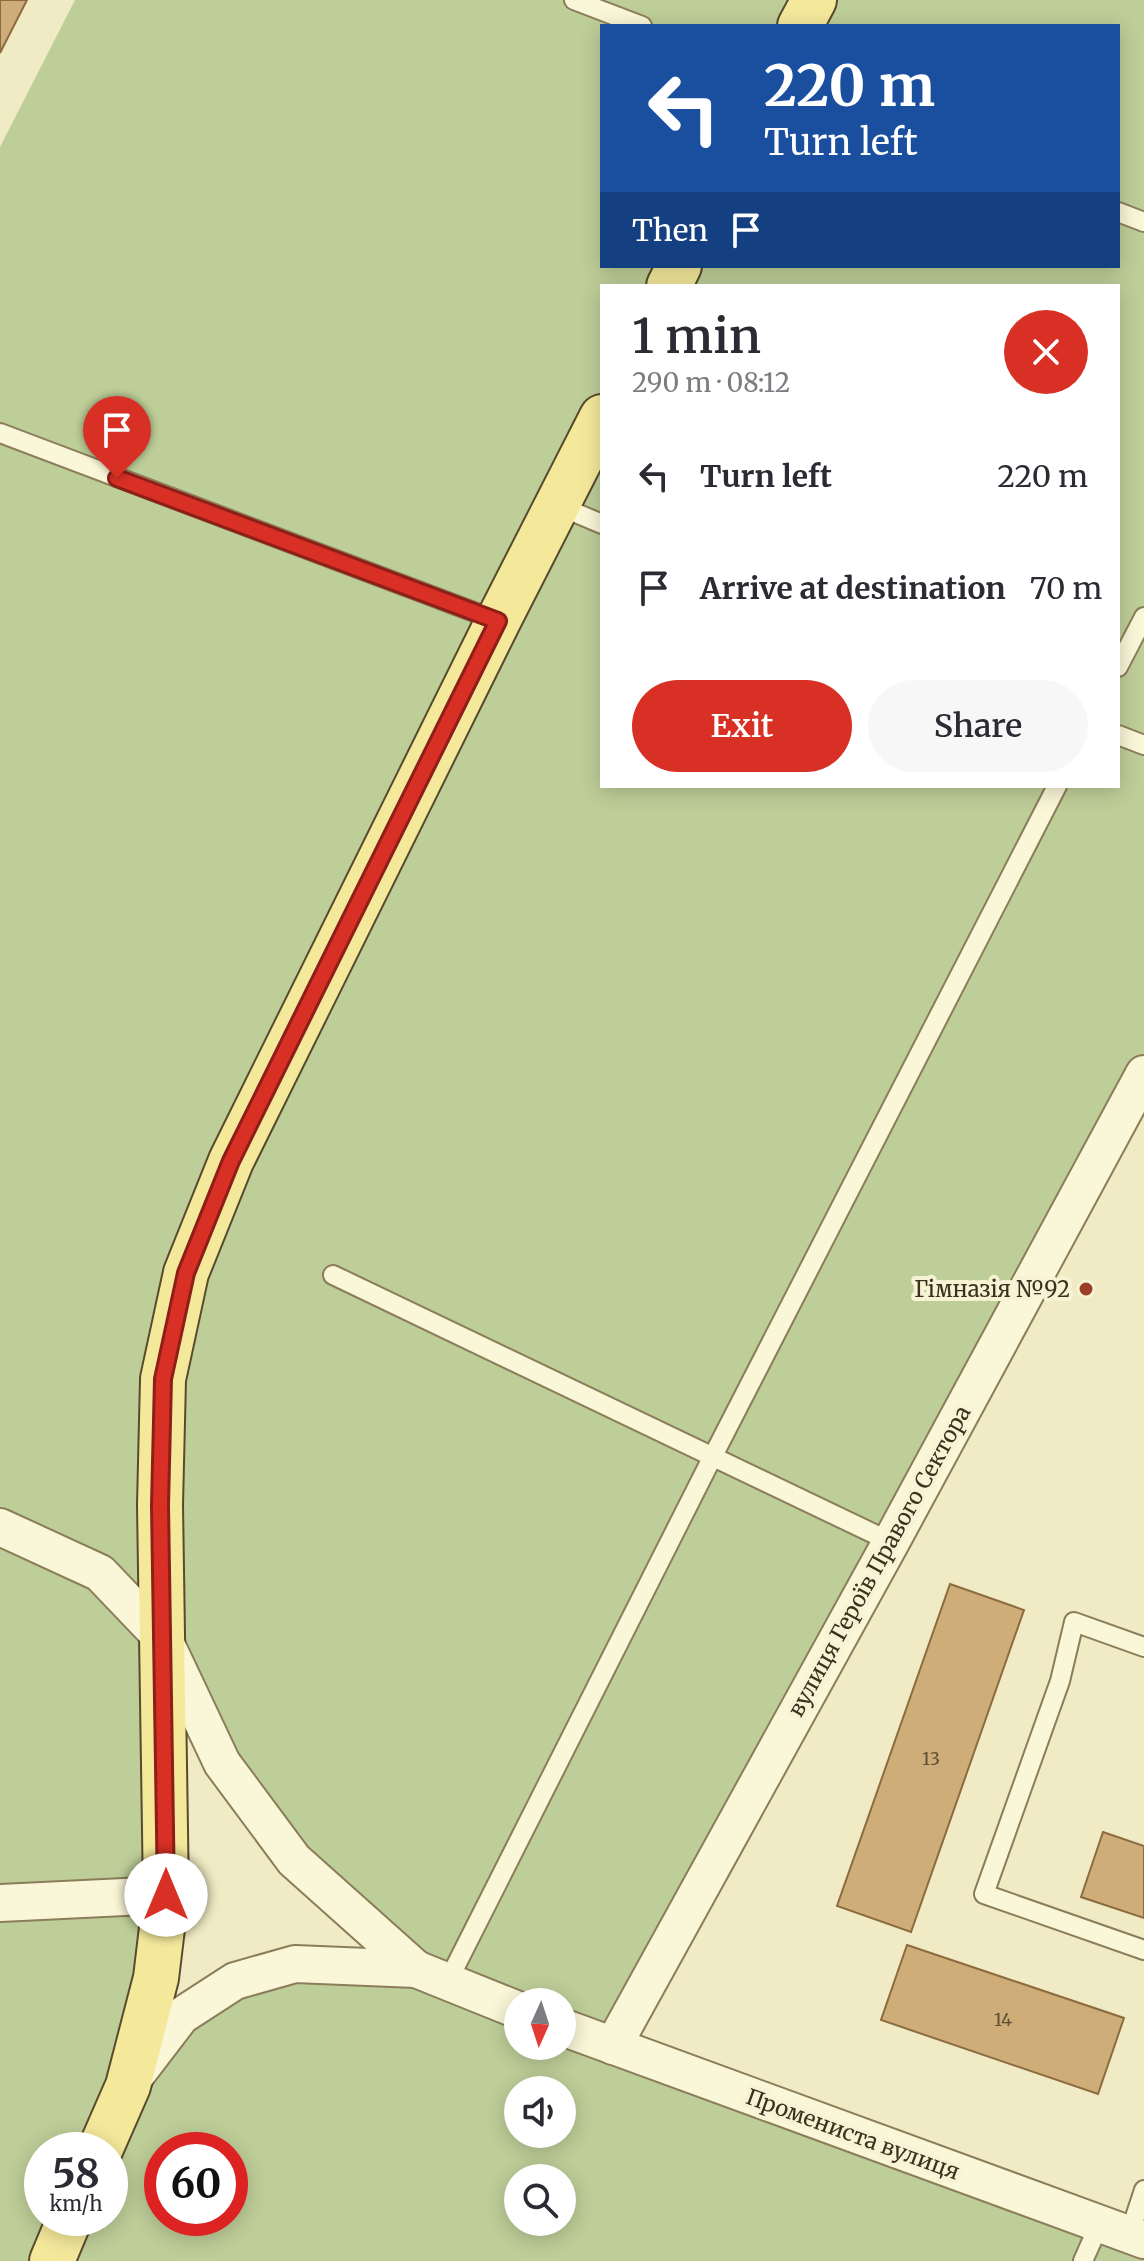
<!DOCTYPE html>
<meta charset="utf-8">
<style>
:root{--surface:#fff;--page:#f7f7f7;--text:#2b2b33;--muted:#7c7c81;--accent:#d93025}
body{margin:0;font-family:Merriweather,serif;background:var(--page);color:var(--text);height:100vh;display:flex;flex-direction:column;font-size:30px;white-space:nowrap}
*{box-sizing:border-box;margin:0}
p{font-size:26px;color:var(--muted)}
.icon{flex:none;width:44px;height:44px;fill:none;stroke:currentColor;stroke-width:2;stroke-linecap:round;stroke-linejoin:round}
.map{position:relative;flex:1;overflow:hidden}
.panel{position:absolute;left:600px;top:284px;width:520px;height:504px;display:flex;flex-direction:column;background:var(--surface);border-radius:0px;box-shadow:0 4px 20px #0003}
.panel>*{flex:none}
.hud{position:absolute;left:600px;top:24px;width:520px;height:244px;border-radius:0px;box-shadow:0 4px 20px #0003;background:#1a4fa0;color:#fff;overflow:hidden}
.needle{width:52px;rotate:183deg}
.fabs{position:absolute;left:504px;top:1988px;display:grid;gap:16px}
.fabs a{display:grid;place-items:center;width:72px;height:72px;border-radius:50%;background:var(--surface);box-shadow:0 4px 20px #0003;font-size:40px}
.speed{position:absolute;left:24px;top:2132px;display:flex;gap:16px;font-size:40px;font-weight:700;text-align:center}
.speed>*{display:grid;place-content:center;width:104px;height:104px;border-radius:50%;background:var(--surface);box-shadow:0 4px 20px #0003;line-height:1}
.speed small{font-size:20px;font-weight:400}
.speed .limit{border:12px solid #d22;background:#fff;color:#111}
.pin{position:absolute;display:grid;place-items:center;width:68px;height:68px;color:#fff;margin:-82px -34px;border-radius:50% 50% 50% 0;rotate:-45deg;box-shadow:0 0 8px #0007}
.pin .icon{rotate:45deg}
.me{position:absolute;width:88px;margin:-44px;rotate:0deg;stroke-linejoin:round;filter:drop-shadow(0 0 6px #0008)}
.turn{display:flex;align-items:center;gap:28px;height:168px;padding:0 32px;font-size:36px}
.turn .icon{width:104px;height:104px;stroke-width:2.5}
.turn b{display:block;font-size:56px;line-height:68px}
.then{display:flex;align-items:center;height:76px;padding:0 32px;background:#0003;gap:16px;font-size:30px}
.round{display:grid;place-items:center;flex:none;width:84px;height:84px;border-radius:42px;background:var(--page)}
.overview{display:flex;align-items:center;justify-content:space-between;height:136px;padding:0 32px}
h1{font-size:48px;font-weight:600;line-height:60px}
.action{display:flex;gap:16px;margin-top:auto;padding:16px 32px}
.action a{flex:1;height:92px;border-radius:48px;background:var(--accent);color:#fff;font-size:32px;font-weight:600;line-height:92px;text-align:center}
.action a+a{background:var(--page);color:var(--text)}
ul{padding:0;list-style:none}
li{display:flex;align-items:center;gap:24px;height:112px;padding:0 32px}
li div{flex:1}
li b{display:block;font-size:30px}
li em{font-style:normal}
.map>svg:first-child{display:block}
.green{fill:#bece98;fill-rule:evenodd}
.building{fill:#cfad79;stroke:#8b6b3f;stroke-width:2}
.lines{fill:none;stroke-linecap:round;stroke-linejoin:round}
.lane-casing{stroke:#8b7d5a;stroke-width:22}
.street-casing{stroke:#8b7d5a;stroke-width:40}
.primary-casing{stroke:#594a2e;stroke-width:48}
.lane{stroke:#faf6d8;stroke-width:18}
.street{stroke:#faf6d8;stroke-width:36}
.primary{stroke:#f4e99b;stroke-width:44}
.route-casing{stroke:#8d1f18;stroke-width:20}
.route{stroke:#d93025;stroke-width:14}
.poi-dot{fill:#9c3d28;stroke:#f7f3d4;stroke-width:3}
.labels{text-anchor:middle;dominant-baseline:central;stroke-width:8;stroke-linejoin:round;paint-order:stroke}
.number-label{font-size:18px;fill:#605035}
.poi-label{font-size:22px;fill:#3b311e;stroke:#f7f3d4;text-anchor:end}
.street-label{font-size:22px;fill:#3b311e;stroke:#f7f3d4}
</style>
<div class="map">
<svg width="1144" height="2261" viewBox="0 0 1144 2261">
<rect width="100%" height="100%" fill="#f0ebc4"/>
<path class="green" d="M75,0H1144V1074L613,2046L1144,2240V2261H0V147ZM602,26H1118V266H602ZM602,286H1118V786H602ZM165,1642L294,1860L415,1969L235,1981L129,2083ZM518,2002H562V2046H518ZM518,2090H562V2134H518ZM42,2150H110V2218H42ZM162,2150H230V2218H162ZM518,2178H562V2222H518Z"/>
<g class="building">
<path d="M0,0H27L0,53Z"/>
<path d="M950,1584L1024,1610L911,1932L837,1906Z"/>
<path d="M1103,1832L1144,1846V1918L1081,1897Z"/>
<path d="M907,1945L1124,2018L1098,2094L881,2020Z"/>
</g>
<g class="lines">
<g class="lane-casing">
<g id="lane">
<path d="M574,0L642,26"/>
<path d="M1118,212L1144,222"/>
<path d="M0,433L498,621"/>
<path d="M557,505L602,524"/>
<path d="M1118,667L1144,617"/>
<path d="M1118,735L1144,745"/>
<path d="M333,1275L891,1542"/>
<path d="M1144,1647L1074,1622L1060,1681L984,1894L1144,1950"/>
<path d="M448,1981L713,1456L1057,786"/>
<path d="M1129,2235L1144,2190"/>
<path d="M1083,2261L1099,2225"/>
</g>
</g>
<g class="street-casing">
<g id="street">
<path d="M0,1527L100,1573L164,1640L222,1763L294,1860L416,1969"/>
<path d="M0,1903L166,1895"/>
<path d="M562,2027L1144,2240"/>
<path d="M613,2046L891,1542L1144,1074"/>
<path d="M132,2080L181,2016L235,1981L295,1964L416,1969L518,2010"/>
</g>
</g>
<g class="primary-casing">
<g id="primary">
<path d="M800,26L814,0"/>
<path d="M669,286L679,266"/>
<path d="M100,2150L128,2086L156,1978L166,1895L160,1505L163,1379L186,1273L231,1161L498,621L602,417"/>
<path d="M52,2261L70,2218"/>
</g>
</g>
<use href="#lane" class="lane"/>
<use href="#street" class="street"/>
<use href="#primary" class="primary"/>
</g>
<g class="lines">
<g class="route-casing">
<path id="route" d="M117,478L498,621L231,1161L186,1273L163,1379L160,1505L166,1895"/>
</g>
<use href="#route" class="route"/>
</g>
<circle class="poi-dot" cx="1086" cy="1289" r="8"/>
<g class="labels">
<g class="number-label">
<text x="931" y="1758">13</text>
<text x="1003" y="2019">14</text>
</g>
<g class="poi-label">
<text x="1070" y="1289">Гімназія №92</text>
</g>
<g class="street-label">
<text transform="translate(879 1561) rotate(-61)">вулиця Героїв Правого Сектора</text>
<text transform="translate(853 2134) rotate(20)">Промениста вулиця</text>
</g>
</g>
</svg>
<div class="fabs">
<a><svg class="needle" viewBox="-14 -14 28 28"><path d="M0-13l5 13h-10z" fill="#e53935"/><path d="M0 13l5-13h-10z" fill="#7c7c81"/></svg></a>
<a><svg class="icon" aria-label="sound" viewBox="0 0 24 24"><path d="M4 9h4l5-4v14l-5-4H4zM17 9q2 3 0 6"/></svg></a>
<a><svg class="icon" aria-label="search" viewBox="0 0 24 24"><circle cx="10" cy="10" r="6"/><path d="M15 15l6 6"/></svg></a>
</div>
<div class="speed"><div>58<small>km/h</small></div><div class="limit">60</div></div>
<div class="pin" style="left:117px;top:478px;background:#d93025"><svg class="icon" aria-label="arrive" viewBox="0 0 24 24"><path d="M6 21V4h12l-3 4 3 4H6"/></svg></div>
<svg class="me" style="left:166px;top:1895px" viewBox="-20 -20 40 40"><circle r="19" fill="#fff"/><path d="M0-13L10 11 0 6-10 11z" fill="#d93025"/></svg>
<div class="hud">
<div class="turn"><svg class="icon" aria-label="left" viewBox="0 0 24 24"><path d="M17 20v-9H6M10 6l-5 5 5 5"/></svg><div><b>220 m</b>Turn left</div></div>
<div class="then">Then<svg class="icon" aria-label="arrive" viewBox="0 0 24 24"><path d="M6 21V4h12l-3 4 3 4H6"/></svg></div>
</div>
<section class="panel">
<div class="overview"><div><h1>1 min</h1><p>290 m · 08:12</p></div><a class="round" style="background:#d93025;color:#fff"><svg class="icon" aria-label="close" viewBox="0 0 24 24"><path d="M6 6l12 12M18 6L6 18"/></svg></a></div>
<ul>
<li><svg class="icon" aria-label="left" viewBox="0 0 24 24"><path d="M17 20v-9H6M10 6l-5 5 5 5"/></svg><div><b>Turn left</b></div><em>220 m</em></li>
<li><svg class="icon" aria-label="arrive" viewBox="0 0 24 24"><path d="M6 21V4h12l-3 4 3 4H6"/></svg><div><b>Arrive at destination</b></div><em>70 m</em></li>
</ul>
<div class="action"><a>Exit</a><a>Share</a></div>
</section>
</div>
